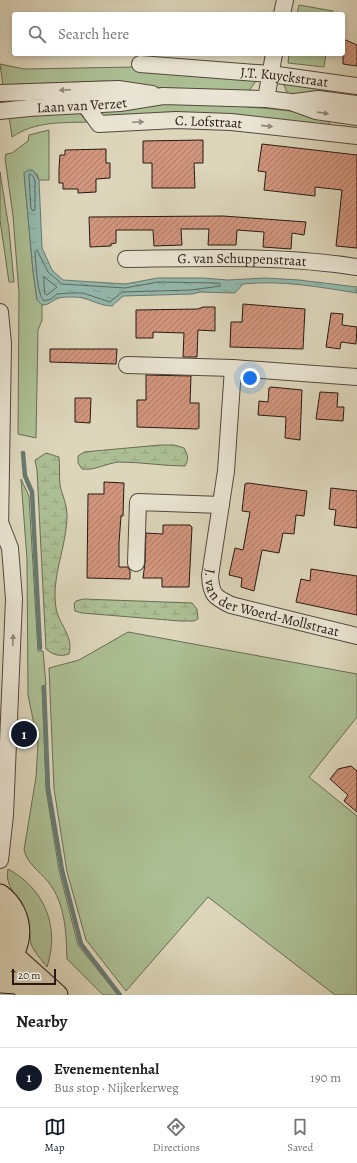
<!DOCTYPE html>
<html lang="en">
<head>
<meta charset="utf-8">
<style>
	:root { --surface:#fff; --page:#f2f2f2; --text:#222; --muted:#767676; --line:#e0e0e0; --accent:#111827 }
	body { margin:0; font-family:Alegreya,serif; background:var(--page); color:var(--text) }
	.scale { position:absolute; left:12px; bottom:10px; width:44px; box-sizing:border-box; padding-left:4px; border:2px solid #271913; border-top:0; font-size:11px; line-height:14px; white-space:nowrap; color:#271913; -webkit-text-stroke:3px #e9e4d3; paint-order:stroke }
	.you { position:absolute; left:250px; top:378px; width:14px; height:14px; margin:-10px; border:3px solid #fff; border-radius:50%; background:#1a73e8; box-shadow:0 0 0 6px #1a73e833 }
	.badge { display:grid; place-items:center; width:26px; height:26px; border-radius:50%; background:var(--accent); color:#fff; font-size:13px; font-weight:700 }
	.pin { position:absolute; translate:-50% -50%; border:2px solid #fff; box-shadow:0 1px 4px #0006 }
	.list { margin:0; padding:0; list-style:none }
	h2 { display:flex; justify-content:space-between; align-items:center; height:52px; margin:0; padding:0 16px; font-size:17px }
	h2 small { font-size:13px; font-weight:400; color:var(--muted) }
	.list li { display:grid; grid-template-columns:26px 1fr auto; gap:12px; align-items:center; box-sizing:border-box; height:60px; padding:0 16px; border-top:1px solid var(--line) }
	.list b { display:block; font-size:15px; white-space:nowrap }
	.list p { margin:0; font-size:13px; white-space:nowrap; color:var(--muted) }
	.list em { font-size:13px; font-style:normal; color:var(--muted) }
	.icon { flex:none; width:22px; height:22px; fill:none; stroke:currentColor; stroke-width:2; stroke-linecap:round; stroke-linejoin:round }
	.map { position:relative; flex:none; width:357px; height:995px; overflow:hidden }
	.search { position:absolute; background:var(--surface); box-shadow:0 2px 6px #0003; left:12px; right:12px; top:12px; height:44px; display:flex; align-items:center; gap:10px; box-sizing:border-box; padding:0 14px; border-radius:4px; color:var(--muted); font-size:15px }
	.sheet { height:112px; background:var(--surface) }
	nav { display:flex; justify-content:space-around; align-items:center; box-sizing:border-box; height:56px; border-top:1px solid var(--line); background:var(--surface); font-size:11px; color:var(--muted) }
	nav a { display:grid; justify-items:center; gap:2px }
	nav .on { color:var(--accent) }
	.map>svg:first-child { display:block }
</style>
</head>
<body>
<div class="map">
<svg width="357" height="995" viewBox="0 0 357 995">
	<defs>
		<pattern id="wetland-marsh" width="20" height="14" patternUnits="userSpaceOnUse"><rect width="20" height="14" fill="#acbf94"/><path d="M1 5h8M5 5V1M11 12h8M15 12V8" fill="none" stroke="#94a47f"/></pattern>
		<pattern id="water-ripples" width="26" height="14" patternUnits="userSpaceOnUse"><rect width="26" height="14" fill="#93b9ae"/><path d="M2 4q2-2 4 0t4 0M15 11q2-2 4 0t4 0" fill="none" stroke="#7f9e95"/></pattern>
		<pattern id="building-hatch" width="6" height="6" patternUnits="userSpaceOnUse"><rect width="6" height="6" fill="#d2957d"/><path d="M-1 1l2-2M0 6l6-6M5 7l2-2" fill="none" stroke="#aa7965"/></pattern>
	</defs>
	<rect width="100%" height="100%" fill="#ddd6bb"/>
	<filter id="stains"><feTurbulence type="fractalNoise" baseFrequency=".005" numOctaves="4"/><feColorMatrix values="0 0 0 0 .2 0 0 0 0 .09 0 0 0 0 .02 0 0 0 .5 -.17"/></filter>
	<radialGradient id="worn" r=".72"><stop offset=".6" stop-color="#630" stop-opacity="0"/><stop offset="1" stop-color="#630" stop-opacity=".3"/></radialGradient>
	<g fill="#acbf94" stroke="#6a6c54">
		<path d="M 299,5 L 333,11 L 332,14 L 297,14 Z"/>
		<path d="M 289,54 L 326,54 L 324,67 L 288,63 Z"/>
		<path d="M 0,64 L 24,69 L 135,67 L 259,77 L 248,92 L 171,89 L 105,81 L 3,85 Z"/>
		<path d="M 282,81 L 333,87 L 332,96 L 288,94 Z"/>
		<path d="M 162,104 C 220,104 273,107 330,117 L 329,127 L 105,119 L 96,109 Z"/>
		<path d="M 78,111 L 87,122 C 60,123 36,121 12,137 L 9,116 Z"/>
		<path d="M 49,130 L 49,180 L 39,180 L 37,174 L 24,173 L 33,271 L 37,300 L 42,305 L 42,320 L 38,330 L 36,438 L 18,434 L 19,293 L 13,216 L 5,158 L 6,154 L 12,153 L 28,141 L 29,135 Z"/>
		<path d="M 0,172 L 9,229 L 14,282 L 9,282 L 0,220 Z"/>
		<path d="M 21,479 L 29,496 L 38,651 L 43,651 L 46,685 L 42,686 L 46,789 L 59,870 L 78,945 L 118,995 L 103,995 L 67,959 C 66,935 66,909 52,887 C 43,873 28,866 24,850 L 36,777 L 38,744 L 28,695 L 27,559 Z"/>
		<path d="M 128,632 L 357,674 L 357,717 L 309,777 L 357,816 L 357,995 L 335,995 L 208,897 L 126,991 L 86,940 L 67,872 L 54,789 L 49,668 L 79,660 Z"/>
		<path d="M 8,869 C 45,889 60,927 47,967 C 42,960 34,952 31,944 C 29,935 31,926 27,916 C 21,900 4,888 8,869 Z"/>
	</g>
	<g fill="url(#wetland-marsh)" stroke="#6a6c54">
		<path d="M 160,445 L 174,445 L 184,448 C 188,455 189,459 185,466 C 163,466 141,462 119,462 C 107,463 94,471 82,469 L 78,463 L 78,456 L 84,452 Z"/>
		<path d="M 46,453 L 59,457 C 60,466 59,476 60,485 C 62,495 67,504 67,515 C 67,546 51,576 56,608 C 59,625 74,636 69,654 C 60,657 53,655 46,649 L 37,470 L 35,460 Z"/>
		<path d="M 83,599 L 192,603 L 197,609 L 198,619 L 194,621 L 180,621 L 82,613 L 75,611 L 74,604 L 76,601 Z"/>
	</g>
	<path fill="url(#water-ripples)" stroke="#687970" d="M 28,170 L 33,170 L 39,180 L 42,248 L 52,270 L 63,280 L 125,284 L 158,278 L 203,278 L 228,280 L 265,278 L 299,280 L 357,287 L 357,293 C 319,287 282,280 243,284 L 235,293 L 200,292 L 192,294 L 123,296 L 112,306 C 98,306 87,296 72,297 C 68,297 62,297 59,298 C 52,300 50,305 42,305 L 37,300 L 33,271 L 24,173 Z"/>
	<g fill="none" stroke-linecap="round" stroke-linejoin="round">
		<g stroke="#5d6960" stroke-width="1">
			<path d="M 30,174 L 33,176 L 35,181 L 35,209 L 34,211 L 31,209 L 29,176 Z"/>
			<path d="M 37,250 L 48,272 L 62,284 L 125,288 L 158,282 L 219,283 L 221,286 L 191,290 L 122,292 L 110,302 L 83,293 L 70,293 L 57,294 L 51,299 L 44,301 C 37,295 36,262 35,252 Z"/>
			<path d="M 44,277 L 57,287 L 47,295 L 45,294 Z"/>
		</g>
		<g stroke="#687970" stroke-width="4.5">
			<path d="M 23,453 L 25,476 L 32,492 L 40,648"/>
			<path d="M 44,687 L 48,788 L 62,870 L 81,944 L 120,995"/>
		</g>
	</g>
	<g fill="url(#building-hatch)" stroke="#271913">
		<path d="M 343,39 L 357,45 L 357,66 L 343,64 Z"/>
		<path d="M 203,140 L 203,163 L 194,163 L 195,188 L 152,188 L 152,163 L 143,163 L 143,141 Z"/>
		<path d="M 262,144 L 357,155 L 357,248 L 336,246 L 342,190 L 315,187 L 315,196 L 264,190 L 266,172 L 258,171 Z"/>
		<path d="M 106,149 L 106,163 L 110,163 L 110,178 L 96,179 L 96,192 L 78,193 L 78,189 L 63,189 L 63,183 L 59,183 L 59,169 L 60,155 L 65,155 L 65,150 Z"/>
		<path d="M 223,216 L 306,222 L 304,235 L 292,233 L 291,249 L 263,247 L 264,232 L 237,230 L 236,245 L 208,245 L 209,229 L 181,229 L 182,245 L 154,246 L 153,230 L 116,230 L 116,243 L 111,244 L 111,246 L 90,247 L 89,217 Z"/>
		<path d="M 243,304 L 305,309 L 303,349 L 230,347 L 231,322 L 242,322 Z"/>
		<path d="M 203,307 L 215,307 L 215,331 L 198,330 L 197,357 L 183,357 L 184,333 L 153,332 L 153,338 L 136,338 L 136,310 L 198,309 Z"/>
		<path d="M 331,313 L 343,314 L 342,325 L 357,327 L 356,344 L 341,342 L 340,349 L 326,347 Z"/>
		<path d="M 50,349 L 117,349 L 116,364 L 50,362 Z"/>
		<path d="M 146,375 L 191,376 L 190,403 L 199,403 L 199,428 L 197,429 L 137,427 L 137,400 L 146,400 Z"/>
		<path d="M 271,387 L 302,390 L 300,440 L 285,438 L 286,417 L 258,415 L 259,401 L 268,402 L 269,388 Z"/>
		<path d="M 320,392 L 338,393 L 337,407 L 344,407 L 343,421 L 316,419 Z"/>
		<path d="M 75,398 L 91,398 L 90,423 L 75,422 Z"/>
		<path d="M 104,482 L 124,483 L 123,516 L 121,516 L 119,543 L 119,567 L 128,567 L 130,571 L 130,579 L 87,578 L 88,494 L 104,494 Z"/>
		<path d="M 248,483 L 307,491 L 304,516 L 296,515 L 294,534 L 283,533 L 279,553 L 262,550 L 254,591 L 241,587 L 242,578 L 229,575 L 235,548 L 243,550 L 250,512 L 242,511 L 245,484 Z"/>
		<path d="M 331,488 L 357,491 L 357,528 L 334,525 L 336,510 L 329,509 Z"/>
		<path d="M 163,525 L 190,525 L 192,527 L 189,587 L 162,587 L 162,578 L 143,578 L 145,563 L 146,533 L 163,534 Z"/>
		<path d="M 311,569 L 357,576 L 357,615 L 296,602 L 301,579 L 310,581 Z"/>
		<path d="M 351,766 L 357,771 L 357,812 L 344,801 L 348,795 L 330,779 L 338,769 Z"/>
	</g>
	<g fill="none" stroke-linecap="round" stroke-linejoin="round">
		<defs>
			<g id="minor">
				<path d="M 282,14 L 285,0"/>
				<path id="s1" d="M 140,64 L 270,74 L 357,86"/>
				<path id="s2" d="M 85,90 L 86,106 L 99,124 L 176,120 L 231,122 L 357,136"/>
				<path d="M 0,93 L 118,89 L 152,94"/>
				<path d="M 266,99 L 274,54"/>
				<path d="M 295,102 L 318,99 L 357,104"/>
				<path id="s3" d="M 0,111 L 29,108 L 120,103 L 163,96 L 266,99 L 291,102 L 316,111 L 357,117"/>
				<path id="s4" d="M 126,259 C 203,258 281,255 357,267"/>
				<path d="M 0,312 L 3,344 L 0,530"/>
				<path d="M 127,365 L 233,368 L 357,377"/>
				<path id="s5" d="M 233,368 L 226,471 L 210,576 C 211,594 214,597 231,605 L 357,636"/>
				<path d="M 136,563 L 138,502 L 221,505"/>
				<path d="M 0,860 L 5,815 L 14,599 L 10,548 L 1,525"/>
			</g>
			<g id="major">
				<path d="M 0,895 C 25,914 25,950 0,967"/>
				<path d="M 0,911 C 11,926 3,934 7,950 L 57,995"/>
				<path d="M 0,982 L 17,983 L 35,995"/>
			</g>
		</defs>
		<use href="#minor" stroke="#54483d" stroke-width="18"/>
		<use href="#major" stroke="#271913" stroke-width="23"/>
		<use href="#minor" stroke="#e9e4d3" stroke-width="16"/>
		<use href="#major" stroke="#ddd6bb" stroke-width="21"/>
	</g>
	<defs><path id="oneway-solid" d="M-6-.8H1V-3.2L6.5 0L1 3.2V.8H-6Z"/></defs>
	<g fill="#92897d">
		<use href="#oneway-solid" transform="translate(65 90) rotate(177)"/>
		<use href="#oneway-solid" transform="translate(323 113) rotate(8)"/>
		<use href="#oneway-solid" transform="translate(138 122) rotate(-3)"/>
		<use href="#oneway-solid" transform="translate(267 126) rotate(6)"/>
		<use href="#oneway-solid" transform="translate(13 640) rotate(-88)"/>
	</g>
	<g text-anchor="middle" stroke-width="3" stroke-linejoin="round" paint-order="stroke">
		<g font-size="14" fill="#271913" stroke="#e9e4d3">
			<text dy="5" stroke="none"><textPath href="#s1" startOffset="145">J.T. Kuyckstraat</textPath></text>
			<text dy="5" stroke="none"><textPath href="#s3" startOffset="82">Laan van Verzet</textPath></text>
			<text dy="5" stroke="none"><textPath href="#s2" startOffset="148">C. Lofstraat</textPath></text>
			<text dy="5" stroke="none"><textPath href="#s4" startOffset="116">G. van Schuppenstraat</textPath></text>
			<text dy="5" stroke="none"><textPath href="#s5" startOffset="281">J. van der Woerd-Mollstraat</textPath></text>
		</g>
	</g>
	<rect width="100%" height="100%" filter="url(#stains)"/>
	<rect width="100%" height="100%" fill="url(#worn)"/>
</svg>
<div class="scale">20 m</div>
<div class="you"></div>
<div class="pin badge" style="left:24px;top:734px">1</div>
<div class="search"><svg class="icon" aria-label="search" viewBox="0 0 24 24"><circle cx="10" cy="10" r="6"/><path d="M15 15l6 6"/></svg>Search here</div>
</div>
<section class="sheet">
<h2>Nearby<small></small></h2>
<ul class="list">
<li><span class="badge">1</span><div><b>Evenementenhal</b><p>Bus stop · Nijkerkerweg</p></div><em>190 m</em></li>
</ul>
</section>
<nav>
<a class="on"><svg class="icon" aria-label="map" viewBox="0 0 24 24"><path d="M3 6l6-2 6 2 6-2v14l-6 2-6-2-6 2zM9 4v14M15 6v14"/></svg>Map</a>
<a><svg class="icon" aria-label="directions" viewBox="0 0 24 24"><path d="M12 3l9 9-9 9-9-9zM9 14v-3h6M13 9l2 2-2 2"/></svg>Directions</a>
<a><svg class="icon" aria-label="saved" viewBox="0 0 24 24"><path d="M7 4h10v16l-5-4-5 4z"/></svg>Saved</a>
</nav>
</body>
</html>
